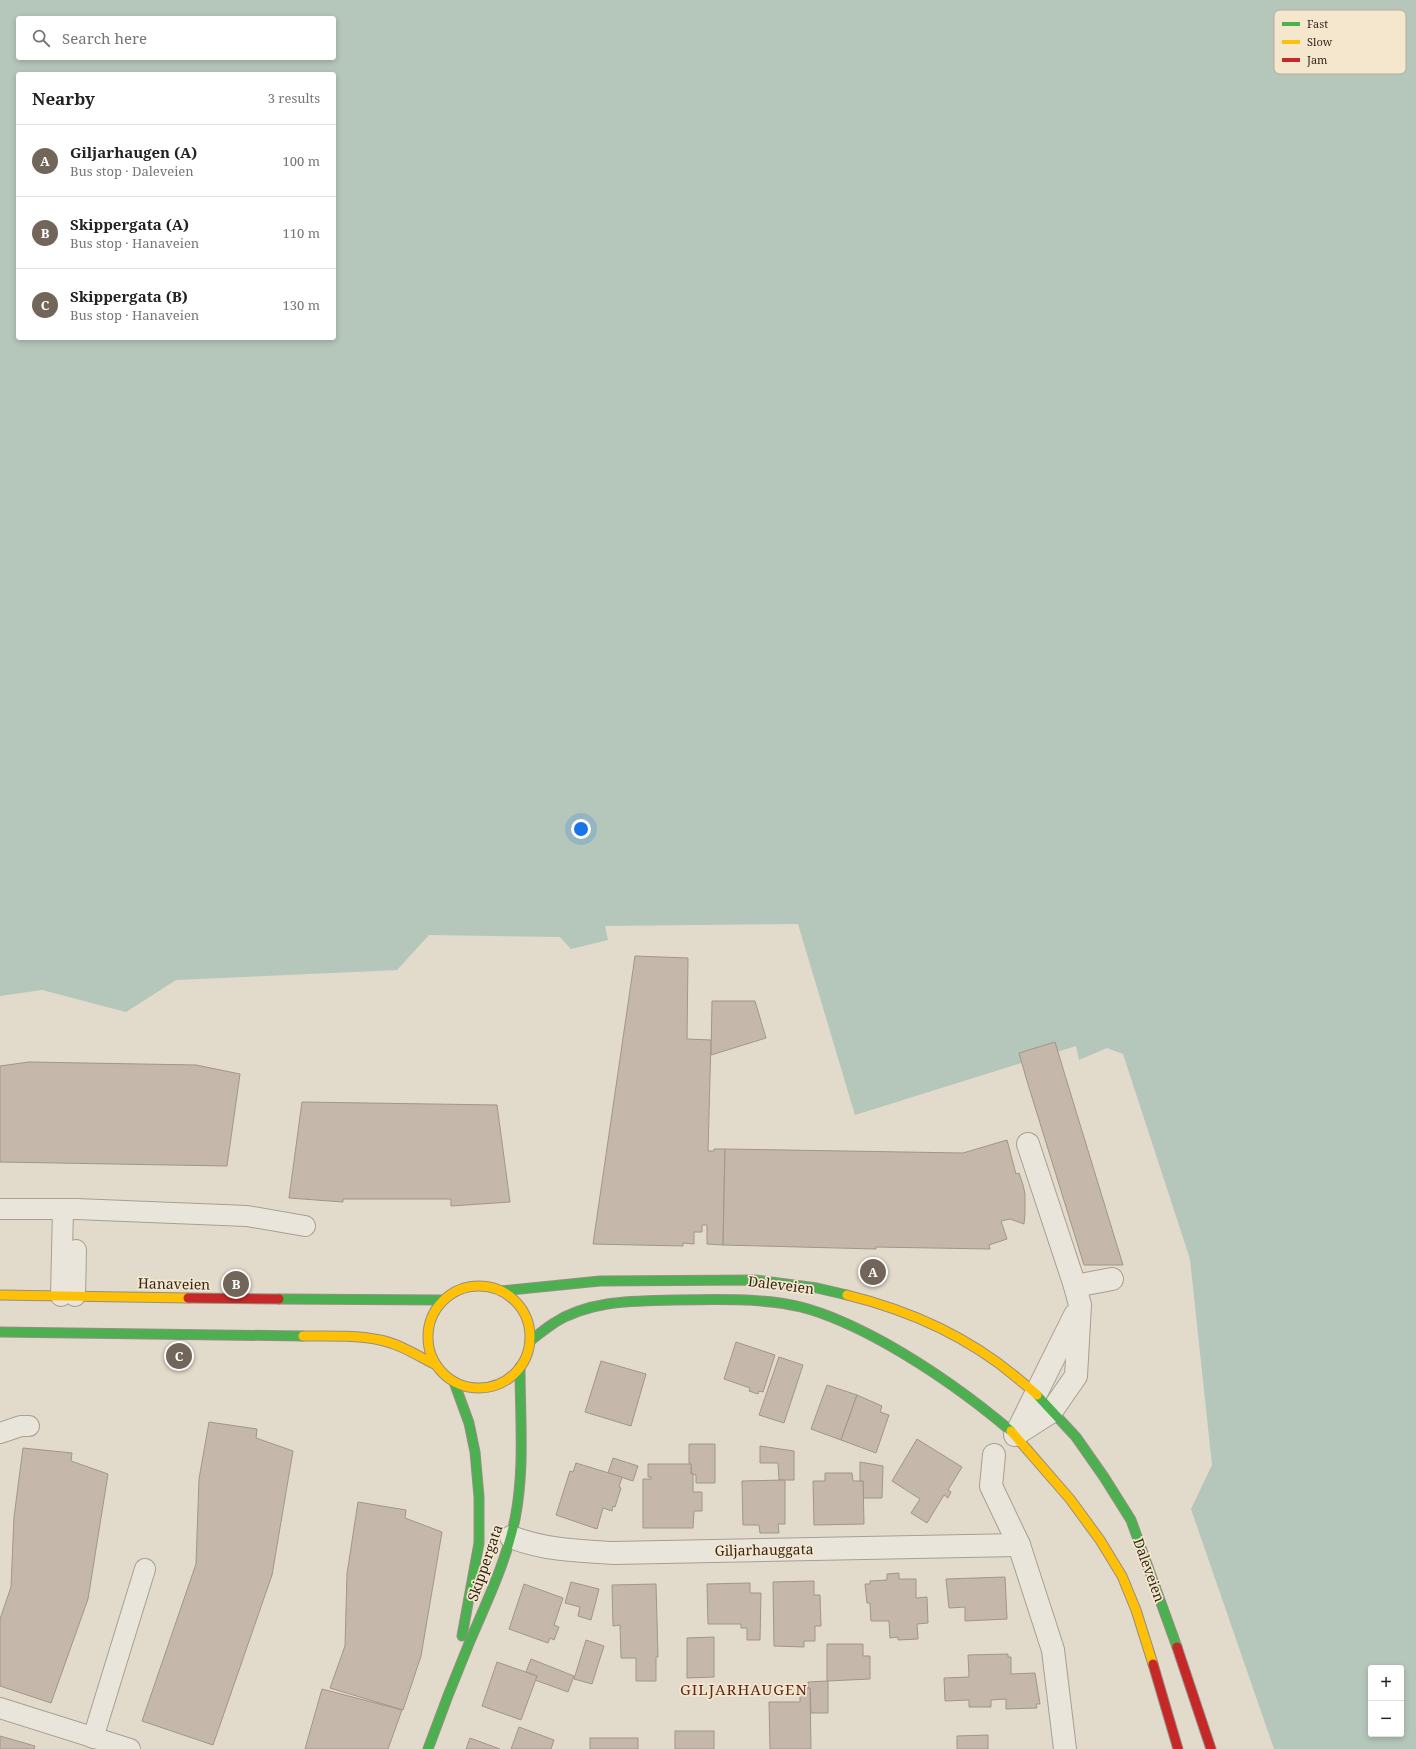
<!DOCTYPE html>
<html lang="en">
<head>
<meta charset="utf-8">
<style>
	:root { --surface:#fff; --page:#f6f6f6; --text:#222; --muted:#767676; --line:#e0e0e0; --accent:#716659 }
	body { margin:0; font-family:"Noto Serif",serif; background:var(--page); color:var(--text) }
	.controls { position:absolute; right:12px; bottom:12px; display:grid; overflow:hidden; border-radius:4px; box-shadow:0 2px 6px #0003 }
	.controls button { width:36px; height:36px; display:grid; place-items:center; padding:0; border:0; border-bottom:1px solid var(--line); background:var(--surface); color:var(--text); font:20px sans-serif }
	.you { position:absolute; left:581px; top:829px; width:14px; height:14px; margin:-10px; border:3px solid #fff; border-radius:50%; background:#1a73e8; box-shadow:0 0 0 6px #1a73e833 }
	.badge { display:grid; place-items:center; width:26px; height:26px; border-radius:50%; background:var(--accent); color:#fff; font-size:13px; font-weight:700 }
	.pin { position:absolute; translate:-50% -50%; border:2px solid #fff; box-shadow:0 1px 4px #0006 }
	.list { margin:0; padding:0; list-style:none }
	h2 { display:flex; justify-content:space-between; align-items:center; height:52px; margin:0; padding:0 16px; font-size:17px }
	h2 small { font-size:13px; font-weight:400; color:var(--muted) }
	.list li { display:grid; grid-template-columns:26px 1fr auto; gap:12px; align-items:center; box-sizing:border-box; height:72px; padding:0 16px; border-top:1px solid var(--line) }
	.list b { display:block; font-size:15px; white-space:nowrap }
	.list p { margin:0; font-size:13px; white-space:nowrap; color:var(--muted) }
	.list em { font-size:13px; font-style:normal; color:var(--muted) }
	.icon { flex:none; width:22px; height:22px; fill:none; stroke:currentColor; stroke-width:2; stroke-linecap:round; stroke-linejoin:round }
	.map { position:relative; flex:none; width:1416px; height:1749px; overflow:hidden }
	.search { position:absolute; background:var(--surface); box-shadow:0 2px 6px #0003; left:16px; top:16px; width:320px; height:44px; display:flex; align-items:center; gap:10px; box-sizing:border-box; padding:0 14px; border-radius:4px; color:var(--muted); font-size:15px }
	.panel { position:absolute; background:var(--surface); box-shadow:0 2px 6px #0003; left:16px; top:72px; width:320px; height:268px; border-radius:4px }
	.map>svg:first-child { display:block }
</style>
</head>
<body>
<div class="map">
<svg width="1416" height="1749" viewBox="0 0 1416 1749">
	<rect width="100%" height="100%" fill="#e2daca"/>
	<path fill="#b5c6bb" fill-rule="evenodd" d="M 0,0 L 1416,0 L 1416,1749 L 1274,1749 L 1191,1509 L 1212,1465 L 1190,1259 L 1123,1054 L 1107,1048 L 1079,1060 L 1076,1046 L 855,1115 L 798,924 L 605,926 L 608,940 L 571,949 L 560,937 L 429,935 L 397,970 L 176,980 L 126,1012 L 42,990 L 0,996 ZM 18,18 L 334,18 L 334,58 L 18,58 ZM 18,74 L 334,74 L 334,338 L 18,338 ZM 1371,1668 L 1401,1668 L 1401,1734 L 1371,1734 Z"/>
	<g fill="#c5b8ab" stroke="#a29589">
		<path d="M 635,956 L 688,958 L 687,1039 L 711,1040 L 708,1151 L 714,1151 L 714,1149 L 725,1149 L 723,1245 L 707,1244 L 707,1225 L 702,1225 L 702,1232 L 694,1232 L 694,1244 L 683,1243 L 683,1246 L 593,1244 Z"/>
		<path d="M 712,1001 L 755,1001 L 766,1038 L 711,1055 Z"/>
		<path d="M 1055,1042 L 1064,1072 L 1123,1265 L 1084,1265 L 1027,1081 L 1019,1053 Z"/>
		<path d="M 29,1062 L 196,1065 L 240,1074 L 227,1166 L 0,1162 L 0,1066 Z"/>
		<path d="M 302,1102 L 497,1105 L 510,1202 L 451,1206 L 451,1199 L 343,1199 L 343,1202 L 289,1198 Z"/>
		<path d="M 1007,1140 L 1016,1174 L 1019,1173 L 1023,1185 L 1025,1194 L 1025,1214 L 1024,1224 L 1010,1219 L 1001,1221 L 1007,1239 L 989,1245 L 990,1249 L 876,1247 L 876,1249 L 723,1245 L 725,1149 L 963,1153 Z"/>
		<path d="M 736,1342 L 775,1355 L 763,1392 L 759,1391 L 758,1394 L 749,1391 L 750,1388 L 724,1379 Z"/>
		<path d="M 779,1357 L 803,1365 L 784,1423 L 759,1415 Z"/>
		<path d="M 601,1361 L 646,1374 L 631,1426 L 585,1412 Z"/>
		<path d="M 827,1385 L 857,1395 L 841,1440 L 811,1429 Z"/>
		<path d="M 857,1395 L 882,1406 L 880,1412 L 889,1415 L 876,1453 L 841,1440 Z"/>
		<path d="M 209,1422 L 257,1429 L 256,1438 L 293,1451 L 272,1575 L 213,1745 L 142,1721 L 196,1564 L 199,1479 Z"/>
		<path d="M 917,1439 L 962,1467 L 948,1490 L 951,1492 L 948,1498 L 944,1495 L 927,1523 L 911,1513 L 920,1499 L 892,1481 Z"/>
		<path d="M 689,1444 L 715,1444 L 715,1483 L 696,1483 L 696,1475 L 691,1474 L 691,1464 L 689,1463 Z"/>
		<path d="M 760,1446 L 794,1451 L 794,1480 L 779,1480 L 778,1463 L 760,1463 Z"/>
		<path d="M 23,1448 L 72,1453 L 71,1461 L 108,1474 L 88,1599 L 51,1703 L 0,1686 L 0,1619 L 11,1587 L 14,1517 Z"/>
		<path d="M 613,1458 L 638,1466 L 633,1481 L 608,1473 Z"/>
		<path d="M 860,1462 L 883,1466 L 882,1498 L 863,1498 L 863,1481 L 860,1481 Z"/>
		<path d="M 576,1463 L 622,1477 L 619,1487 L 621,1488 L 615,1507 L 613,1506 L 612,1511 L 603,1508 L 597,1529 L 556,1515 L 570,1471 L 573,1472 Z"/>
		<path d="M 648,1464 L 691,1464 L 691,1474 L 693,1473 L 693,1492 L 702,1492 L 702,1511 L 694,1511 L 693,1528 L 643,1528 L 643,1479 L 651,1479 L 651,1477 L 648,1477 Z"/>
		<path d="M 825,1473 L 852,1473 L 853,1481 L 863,1481 L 864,1524 L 814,1525 L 813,1481 L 825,1481 Z"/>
		<path d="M 785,1480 L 785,1524 L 778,1524 L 779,1533 L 760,1533 L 759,1525 L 743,1525 L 742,1481 Z"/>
		<path d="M 358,1502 L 406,1510 L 405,1518 L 442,1532 L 421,1656 L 403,1710 L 330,1688 L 345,1646 L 347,1574 Z"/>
		<path d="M 899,1573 L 899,1579 L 916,1579 L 916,1598 L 927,1597 L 928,1623 L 917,1624 L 918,1639 L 898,1640 L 898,1637 L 890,1638 L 889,1621 L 871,1621 L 870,1603 L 867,1603 L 865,1584 L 870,1584 L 870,1581 L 887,1580 L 887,1574 Z"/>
		<path d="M 1005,1577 L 1007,1619 L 965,1621 L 965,1607 L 949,1608 L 946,1579 Z"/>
		<path d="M 814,1581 L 814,1595 L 820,1595 L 821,1626 L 815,1626 L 815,1641 L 804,1641 L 804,1647 L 774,1646 L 773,1582 Z"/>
		<path d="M 571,1582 L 599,1589 L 591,1620 L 578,1616 L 580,1607 L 565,1603 Z"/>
		<path d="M 750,1583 L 750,1593 L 761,1593 L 760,1640 L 747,1640 L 747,1628 L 741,1628 L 741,1624 L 708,1624 L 707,1584 Z"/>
		<path d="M 524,1584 L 563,1598 L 554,1625 L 559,1627 L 554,1640 L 550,1638 L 548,1643 L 509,1629 Z"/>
		<path d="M 656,1584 L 658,1657 L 656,1657 L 656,1681 L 636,1681 L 636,1658 L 621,1658 L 620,1625 L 613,1626 L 612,1585 Z"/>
		<path d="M 714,1637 L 714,1677 L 687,1678 L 687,1638 Z"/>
		<path d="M 586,1640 L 604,1646 L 592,1684 L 574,1679 Z"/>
		<path d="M 827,1644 L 863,1644 L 863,1656 L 870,1656 L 870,1679 L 827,1681 Z"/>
		<path d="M 1008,1654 L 1008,1657 L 1011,1657 L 1011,1674 L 1035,1673 L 1040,1704 L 1036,1704 L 1037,1708 L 1006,1709 L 1006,1699 L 991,1700 L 991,1707 L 969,1707 L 969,1700 L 945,1701 L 944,1678 L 969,1677 L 968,1655 Z"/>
		<path d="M 531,1659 L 574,1676 L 568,1692 L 535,1680 L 537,1676 L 526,1672 Z"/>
		<path d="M 497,1662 L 537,1676 L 521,1720 L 482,1706 Z"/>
		<path d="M 828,1681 L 828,1713 L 811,1713 L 810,1688 L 808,1688 L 808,1682 Z"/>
		<path d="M 800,1688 L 810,1688 L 811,1749 L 770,1749 L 769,1702 L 800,1702 Z"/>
		<path d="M 322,1689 L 402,1710 L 388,1749 L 305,1749 Z"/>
		<path d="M 519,1727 L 554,1740 L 551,1749 L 511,1749 Z"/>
		<rect x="675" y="1731" width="39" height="18"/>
		<path d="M 988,1735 L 988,1749 L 957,1749 L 957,1736 Z"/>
		<path d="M 0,1736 L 35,1746 L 34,1749 L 0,1749 Z"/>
		<path d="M 470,1738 L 500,1749 L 466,1749 Z"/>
		<rect x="590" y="1738" width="48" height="11"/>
	</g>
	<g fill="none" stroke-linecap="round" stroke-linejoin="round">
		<defs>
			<g id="lane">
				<path d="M 0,1209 L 76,1209 L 247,1216 L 305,1226"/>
				<path d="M 61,1296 L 63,1209"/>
				<path d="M 75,1296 L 76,1250"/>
				<path d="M 0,1433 L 21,1426 L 29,1426"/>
				<path d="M 0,1708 L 130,1749"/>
				<path d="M 93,1738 L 145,1569"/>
			</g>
			<g id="street">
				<path d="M 1075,1286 L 1112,1279"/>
				<path d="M 1016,1434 L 1075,1315"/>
				<path d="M 1015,1435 L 1051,1412 L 1076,1376 L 1080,1305 L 1075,1286 L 1028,1144"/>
				<path d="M 994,1455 L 991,1486 L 1019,1545 L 1053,1650 L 1065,1749"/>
				<path d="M 511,1537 C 545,1550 577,1551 613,1553 L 1019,1545"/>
			</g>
			<g id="fast">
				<path d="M 501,1291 L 600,1281 L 755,1280 L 817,1288 L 847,1295"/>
				<path d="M 279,1299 L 443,1300"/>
				<path d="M 0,1332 L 303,1336"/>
				<path d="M 530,1341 C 538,1335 546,1328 554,1323 C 589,1300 634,1301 675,1300 C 713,1299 764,1298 801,1307 C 832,1315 860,1329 887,1344 C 931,1369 972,1398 1011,1431"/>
				<path d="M 454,1382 L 469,1423 L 475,1452 L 479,1497 L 479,1543 L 462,1636"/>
				<path d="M 1037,1395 L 1076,1437 L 1104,1477 L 1131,1520 L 1177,1647"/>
				<path d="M 428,1749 C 441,1713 455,1677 470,1641 C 487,1601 506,1562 515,1519 C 525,1469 520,1417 520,1367"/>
			</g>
			<g id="slow">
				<circle cx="479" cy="1337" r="51"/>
				<path d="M 0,1295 L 188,1298"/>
				<path d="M 847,1295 C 908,1310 967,1336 1016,1377 C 1023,1383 1031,1389 1037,1395"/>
				<path d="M 303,1336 C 328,1336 355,1335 380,1340 C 400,1344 418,1356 436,1365"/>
				<path d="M 1011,1431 L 1070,1499 L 1100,1540 L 1122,1576 L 1136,1610 L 1153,1664"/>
			</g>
			<g id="jam">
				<path d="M 188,1298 L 279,1299"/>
				<path d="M 1177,1647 L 1211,1749"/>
				<path d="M 1153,1664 L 1178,1749"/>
			</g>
		</defs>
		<use href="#lane" stroke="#a79f93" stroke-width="22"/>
		<use href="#street" stroke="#a79f93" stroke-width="24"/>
		<use href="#fast" stroke="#968e83" stroke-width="11"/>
		<use href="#slow" stroke="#968e83" stroke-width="11"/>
		<use href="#jam" stroke="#968e83" stroke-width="11"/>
		<use href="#lane" stroke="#eae5db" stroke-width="20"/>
		<use href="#street" stroke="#eae5db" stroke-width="22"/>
		<use href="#fast" stroke="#4caf50" stroke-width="9"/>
		<use href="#slow" stroke="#ffc107" stroke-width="9"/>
		<use href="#jam" stroke="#c62828" stroke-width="9"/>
	</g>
	<g text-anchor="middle" stroke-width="3.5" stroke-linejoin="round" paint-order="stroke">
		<g font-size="14" fill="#34271c" stroke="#f4e7ce">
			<text transform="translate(174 1284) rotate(1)" y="5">Hanaveien</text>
			<text transform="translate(781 1285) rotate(7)" y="5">Daleveien</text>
			<text transform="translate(764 1550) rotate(-1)" y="5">Giljarhauggata</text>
			<text transform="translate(485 1563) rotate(-71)" y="5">Skippergata</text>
			<text transform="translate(1149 1570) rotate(70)" y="5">Daleveien</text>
		</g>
		<g font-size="15" letter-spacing="1" fill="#60281d" stroke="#f4e7ce">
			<text x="744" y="1695">GILJARHAUGEN</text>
		</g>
	</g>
	<rect x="1274" y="10" width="132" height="64" rx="6" fill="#f4e7ce" stroke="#baad99" stroke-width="1"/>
	<rect x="1282" y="22" width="18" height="4" fill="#4caf50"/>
	<rect x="1282" y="40" width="18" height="4" fill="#ffc107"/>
	<rect x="1282" y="58" width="18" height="4" fill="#c62828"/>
	<g font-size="11" fill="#34271c">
		<text x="1307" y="28">Fast</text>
		<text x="1307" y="46">Slow</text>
		<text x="1307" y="64">Jam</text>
	</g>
</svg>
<div class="controls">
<button>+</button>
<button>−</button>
</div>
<div class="you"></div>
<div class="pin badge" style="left:873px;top:1272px">A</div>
<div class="pin badge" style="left:236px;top:1284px">B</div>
<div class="pin badge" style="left:179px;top:1356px">C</div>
<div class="search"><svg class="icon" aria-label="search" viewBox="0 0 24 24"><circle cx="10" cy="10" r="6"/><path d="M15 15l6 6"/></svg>Search here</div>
<section class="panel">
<h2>Nearby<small>3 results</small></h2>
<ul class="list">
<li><span class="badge">A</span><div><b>Giljarhaugen (A)</b><p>Bus stop · Daleveien</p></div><em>100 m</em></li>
<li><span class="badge">B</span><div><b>Skippergata (A)</b><p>Bus stop · Hanaveien</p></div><em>110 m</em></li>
<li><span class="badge">C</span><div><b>Skippergata (B)</b><p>Bus stop · Hanaveien</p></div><em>130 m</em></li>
</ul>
</section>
</div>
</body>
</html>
